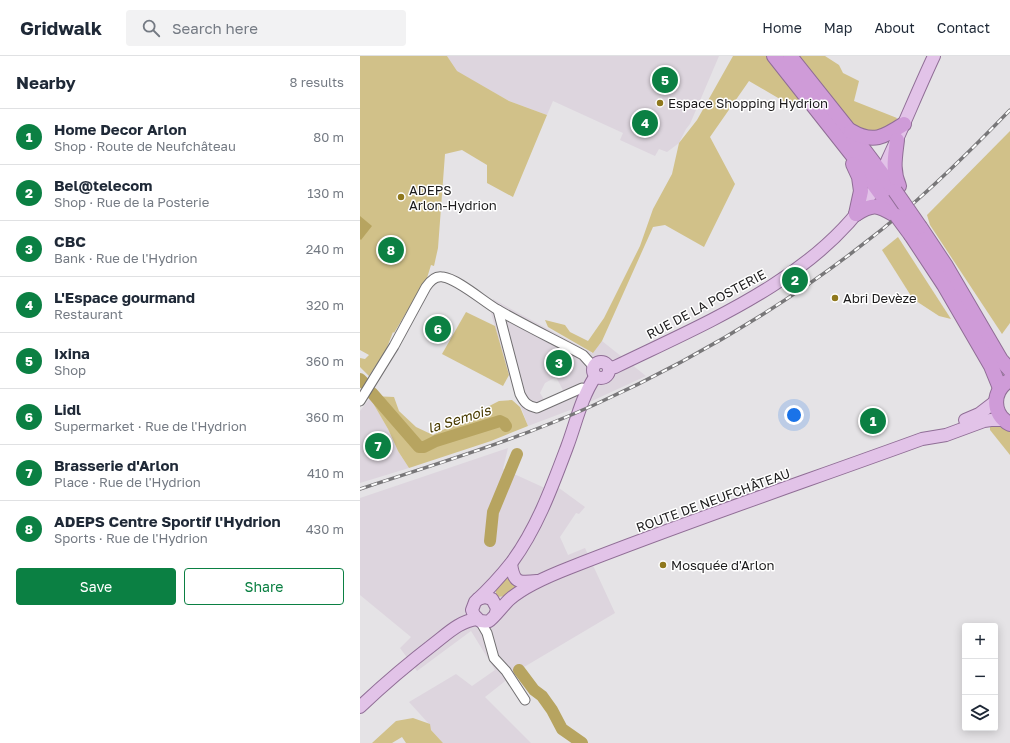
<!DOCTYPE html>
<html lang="en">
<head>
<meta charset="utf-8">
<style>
	:root { --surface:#fff; --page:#f2f2f3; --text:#1f2937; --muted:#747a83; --line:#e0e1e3; --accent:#0b8043 }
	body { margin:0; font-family:"Golos Text",sans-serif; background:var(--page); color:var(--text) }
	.controls { position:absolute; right:12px; bottom:12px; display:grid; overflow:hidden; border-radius:4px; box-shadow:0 2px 10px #0003 }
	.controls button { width:36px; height:36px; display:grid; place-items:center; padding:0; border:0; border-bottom:1px solid var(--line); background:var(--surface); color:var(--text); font:20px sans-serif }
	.you { position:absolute; left:434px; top:359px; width:14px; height:14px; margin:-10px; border:3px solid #fff; border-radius:50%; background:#1a73e8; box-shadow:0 0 0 6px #1a73e833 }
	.badge { display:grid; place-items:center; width:26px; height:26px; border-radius:50%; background:var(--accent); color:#fff; font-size:13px; font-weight:700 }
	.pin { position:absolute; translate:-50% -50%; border:2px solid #fff; box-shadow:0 1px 4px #0006 }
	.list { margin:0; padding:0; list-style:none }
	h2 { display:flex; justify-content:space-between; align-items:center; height:52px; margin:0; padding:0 16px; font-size:17px }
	h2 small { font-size:13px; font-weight:400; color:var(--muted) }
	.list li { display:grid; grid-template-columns:26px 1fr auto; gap:12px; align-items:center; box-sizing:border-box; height:56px; padding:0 16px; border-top:1px solid var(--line) }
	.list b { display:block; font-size:15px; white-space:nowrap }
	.list p { margin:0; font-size:13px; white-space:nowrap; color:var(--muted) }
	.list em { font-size:13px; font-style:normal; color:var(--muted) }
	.actions { display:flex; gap:8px; padding:12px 16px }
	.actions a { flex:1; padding:9px 0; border:1px solid var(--accent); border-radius:4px; text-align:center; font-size:14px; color:var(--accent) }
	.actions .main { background:var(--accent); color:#fff }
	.icon { flex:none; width:22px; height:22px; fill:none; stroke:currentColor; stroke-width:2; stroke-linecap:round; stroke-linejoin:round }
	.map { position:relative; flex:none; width:650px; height:687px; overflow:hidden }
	header { display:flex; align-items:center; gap:24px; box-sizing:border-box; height:56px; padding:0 20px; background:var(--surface); border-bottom:1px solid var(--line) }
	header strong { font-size:19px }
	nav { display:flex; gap:22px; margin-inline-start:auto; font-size:14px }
	.search { width:280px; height:36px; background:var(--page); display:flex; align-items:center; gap:10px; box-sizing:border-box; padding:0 14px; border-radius:4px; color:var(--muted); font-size:15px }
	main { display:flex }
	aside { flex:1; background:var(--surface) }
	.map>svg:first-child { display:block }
</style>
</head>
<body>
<header>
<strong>Gridwalk</strong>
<div class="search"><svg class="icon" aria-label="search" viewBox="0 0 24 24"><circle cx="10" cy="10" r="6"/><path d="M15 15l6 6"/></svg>Search here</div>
<nav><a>Home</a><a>Map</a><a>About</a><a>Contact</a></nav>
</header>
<main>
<aside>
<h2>Nearby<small>8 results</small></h2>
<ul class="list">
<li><span class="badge">1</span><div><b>Home Decor Arlon</b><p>Shop · Route de Neufchâteau</p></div><em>80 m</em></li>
<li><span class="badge">2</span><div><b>Bel@telecom</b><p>Shop · Rue de la Posterie</p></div><em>130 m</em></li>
<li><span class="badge">3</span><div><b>CBC</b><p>Bank · Rue de l'Hydrion</p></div><em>240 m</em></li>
<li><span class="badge">4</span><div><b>L'Espace gourmand</b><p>Restaurant</p></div><em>320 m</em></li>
<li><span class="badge">5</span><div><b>Ixina</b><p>Shop</p></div><em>360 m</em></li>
<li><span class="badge">6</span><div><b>Lidl</b><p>Supermarket · Rue de l'Hydrion</p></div><em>360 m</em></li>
<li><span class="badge">7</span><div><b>Brasserie d'Arlon</b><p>Place · Rue de l'Hydrion</p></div><em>410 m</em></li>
<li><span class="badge">8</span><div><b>ADEPS Centre Sportif l'Hydrion</b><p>Sports · Rue de l'Hydrion</p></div><em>430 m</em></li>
</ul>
<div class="actions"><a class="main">Save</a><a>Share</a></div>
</aside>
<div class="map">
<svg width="650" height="687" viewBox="0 0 650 687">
	<rect width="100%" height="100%" fill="#e5e3e6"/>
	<g fill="#ddd5de" fill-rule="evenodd">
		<path d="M 87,0 L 359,0 L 330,68 L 326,73 L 319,87 L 307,96 L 299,93 L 295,100 L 260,84 L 263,77 L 193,45 L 187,59 L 149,45 L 96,15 Z"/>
		<path d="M 133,243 L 232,297 L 242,285 L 286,320 L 221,350 L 168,370 L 149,319 L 131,257 ZM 196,321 L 204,336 L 185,345 L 180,337 L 185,327 Z"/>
		<path d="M 10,342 L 28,373 L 38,395 L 49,412 L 0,427 L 0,355 Z"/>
		<path d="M 148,392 L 143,413 L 187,433 L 199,432 L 225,451 L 219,458 L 216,457 L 200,481 L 208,499 L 225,492 L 255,557 L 159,614 L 125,641 L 171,687 L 83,687 L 71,674 L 69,668 L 49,646 L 96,618 L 112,630 L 135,614 L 111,575 L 57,615 L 40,592 L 51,581 L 0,539 L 0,442 Z"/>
	</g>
	<g fill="#d1c189">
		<path d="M 0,0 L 87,0 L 97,15 L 149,45 L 187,59 L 153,141 L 127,127 L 127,109 L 102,94 L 85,98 L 78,192 L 74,210 L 71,209 L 67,222 L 34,277 L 33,276 L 26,294 L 9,320 L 0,311 L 0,302 L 5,303 L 9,299 L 0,294 Z"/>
		<path d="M 373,0 L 407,0 L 441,42 L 430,49 L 389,25 L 350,81 L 375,128 L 344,191 L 305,169 L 293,171 L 242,285 L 233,297 L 188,271 L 185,264 L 205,269 L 210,276 L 228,285 L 244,262 L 280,190 L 293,153 L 312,118 L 319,87 L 337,64 Z"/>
		<path d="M 436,0 L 465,0 L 479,9 L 483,17 L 499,25 L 494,45 L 537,62 L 534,68 L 518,77 L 492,71 Z"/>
		<path d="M 650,75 L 650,267 L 642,278 L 570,169 L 567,159 Z"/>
		<path d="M 538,181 L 591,263 L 579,260 L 553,243 L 522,194 Z"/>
		<path d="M 106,256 L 135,270 L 149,319 L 143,330 L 82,298 Z"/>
		<path d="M 12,340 L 34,341 L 39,355 L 56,371 L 73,379 L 139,345 L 152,344 L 160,351 L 168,370 L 131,385 L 49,412 L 38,395 L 28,373 L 10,342 Z"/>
		<path d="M 634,368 L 650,376 L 650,399 L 630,374 L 630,369 Z"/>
		<path d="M 146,519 C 149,526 152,528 159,530 L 146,540 L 136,541 L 136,532 Z"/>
		<path d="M 53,662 L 70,668 L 71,674 L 83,687 L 46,687 L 42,681 L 32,687 L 12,687 L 36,665 Z"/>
	</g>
	<path fill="#b7a460" d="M 0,160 L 12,170 L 1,184 L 0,183 Z"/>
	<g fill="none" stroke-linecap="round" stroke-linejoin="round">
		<g stroke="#b7a460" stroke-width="12">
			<path d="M 0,323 L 5,328"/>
			<path d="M 12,337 L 59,391 L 64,391 L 76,385 L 140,365 L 144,367 L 146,370"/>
			<path d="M 130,485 L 133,456 L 157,398"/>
			<path d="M 159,614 L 174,634 L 182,640 L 192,654 L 202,673 L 222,687"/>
		</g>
		<defs>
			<g id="minor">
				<path d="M 138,254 L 160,338 C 164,346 167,350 177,352 L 222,332 L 228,334"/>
				<path d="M 0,345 L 34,290 L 66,231 C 70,225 75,219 83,221 C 98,223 124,246 138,254 C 166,270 195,284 223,299 L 233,310"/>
				<path d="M 120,565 L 127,577 L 134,602 L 146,615 L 165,644"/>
			</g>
			<g id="major">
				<circle cx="241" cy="314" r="8"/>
				<path d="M 249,312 L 255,311 C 343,268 455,223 511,138 C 518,127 523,115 528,103 C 544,69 558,34 574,0"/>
				<path d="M 235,321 C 221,342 216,367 207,391 C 192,431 177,472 152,506 C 141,520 128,534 115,546 L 112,554 L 114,559 L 120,565 C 123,565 126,566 129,565 C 133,563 145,547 150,543 C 165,530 191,519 209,512 C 325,466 444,426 562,383 L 586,379 L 624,365 L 631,364 L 644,364"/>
				<path d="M 605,364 L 619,358 L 636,345"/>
				<path d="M 151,508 C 154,527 158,527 177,525"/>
				<path d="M 118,543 L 125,541 L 132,543 L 137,552 L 136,557"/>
				<path d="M 0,651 C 24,628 49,607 75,587 C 88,577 100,565 117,563"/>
			</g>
			<g id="highway">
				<path d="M 414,0 L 493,100 L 537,160"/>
				<path d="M 430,0 L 489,74 L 535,135"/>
				<path d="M 491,75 C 513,88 524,81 544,68"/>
				<path d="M 537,84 C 535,101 532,114 539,130"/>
				<path d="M 493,108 L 499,121 L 501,135 L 496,158"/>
				<path d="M 496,158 C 514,147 517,149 535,159"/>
				<path d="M 560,171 L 586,210 L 641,304 L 650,314"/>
				<path d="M 551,179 L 584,229 L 631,310 L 640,332"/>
				<path d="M 650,324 C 632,334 631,358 650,368"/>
			</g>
		</defs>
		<use href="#minor" stroke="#716f71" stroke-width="11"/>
		<use href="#major" stroke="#906e96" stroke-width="14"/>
		<use href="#highway" stroke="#906e96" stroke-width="16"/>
		<use href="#minor" stroke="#fff" stroke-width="9"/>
		<use href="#major" stroke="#e2c3e8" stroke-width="12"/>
		<use href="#highway" stroke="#cf9bd8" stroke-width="14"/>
		<defs>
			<path id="rail" d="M 0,433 C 79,407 159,383 234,349 C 351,296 460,228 556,145 C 589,116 620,85 650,54"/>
		</defs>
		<use href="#rail" stroke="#787779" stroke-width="3.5"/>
		<use href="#rail" stroke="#fff" stroke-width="2" stroke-dasharray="6" stroke-linecap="butt"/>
		<defs>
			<g id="highway-bridge">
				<path d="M 535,135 L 560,171"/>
				<path d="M 537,160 L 551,179"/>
			</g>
		</defs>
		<use href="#highway-bridge" stroke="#906e96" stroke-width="16" stroke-linecap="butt"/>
		<use href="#highway-bridge" stroke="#cf9bd8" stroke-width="14"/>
	</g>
	<g fill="#8f781d" stroke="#fff" stroke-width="1.5">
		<circle cx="300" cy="47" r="4"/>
		<circle cx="41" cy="141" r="4"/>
		<circle cx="475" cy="242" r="4"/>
		<circle cx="303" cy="509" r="4"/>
	</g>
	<g text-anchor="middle" stroke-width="3" stroke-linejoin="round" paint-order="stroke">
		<g font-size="13" fill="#1c1b1c" stroke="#fff" text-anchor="start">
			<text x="308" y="52">Espace Shopping Hydrion</text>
			<text x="49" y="139">ADEPS<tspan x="49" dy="15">Arlon-Hydrion</tspan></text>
			<text x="483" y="247">Abri Devèze</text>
			<text x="311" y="514">Mosquée d'Arlon</text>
		</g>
		<g font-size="13" fill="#1c1b1c" stroke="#fff">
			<text transform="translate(346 248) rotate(-28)" y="5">RUE DE LA POSTERIE</text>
			<text transform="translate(353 444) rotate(-20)" y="5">ROUTE DE NEUFCHÂTEAU</text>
		</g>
		<g font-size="14" font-style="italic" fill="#493b01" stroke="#fff">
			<text transform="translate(99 363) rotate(-17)" y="5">la Semois</text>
		</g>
	</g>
</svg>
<div class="controls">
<button>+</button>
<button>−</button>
<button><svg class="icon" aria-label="layers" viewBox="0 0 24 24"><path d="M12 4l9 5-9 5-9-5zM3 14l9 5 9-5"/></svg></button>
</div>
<div class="you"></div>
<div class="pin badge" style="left:513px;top:365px">1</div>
<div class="pin badge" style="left:435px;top:224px">2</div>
<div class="pin badge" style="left:199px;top:307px">3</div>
<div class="pin badge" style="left:285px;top:67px">4</div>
<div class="pin badge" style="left:305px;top:24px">5</div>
<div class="pin badge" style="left:78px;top:273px">6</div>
<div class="pin badge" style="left:18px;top:390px">7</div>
<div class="pin badge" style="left:31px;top:194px">8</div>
</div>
</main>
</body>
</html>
